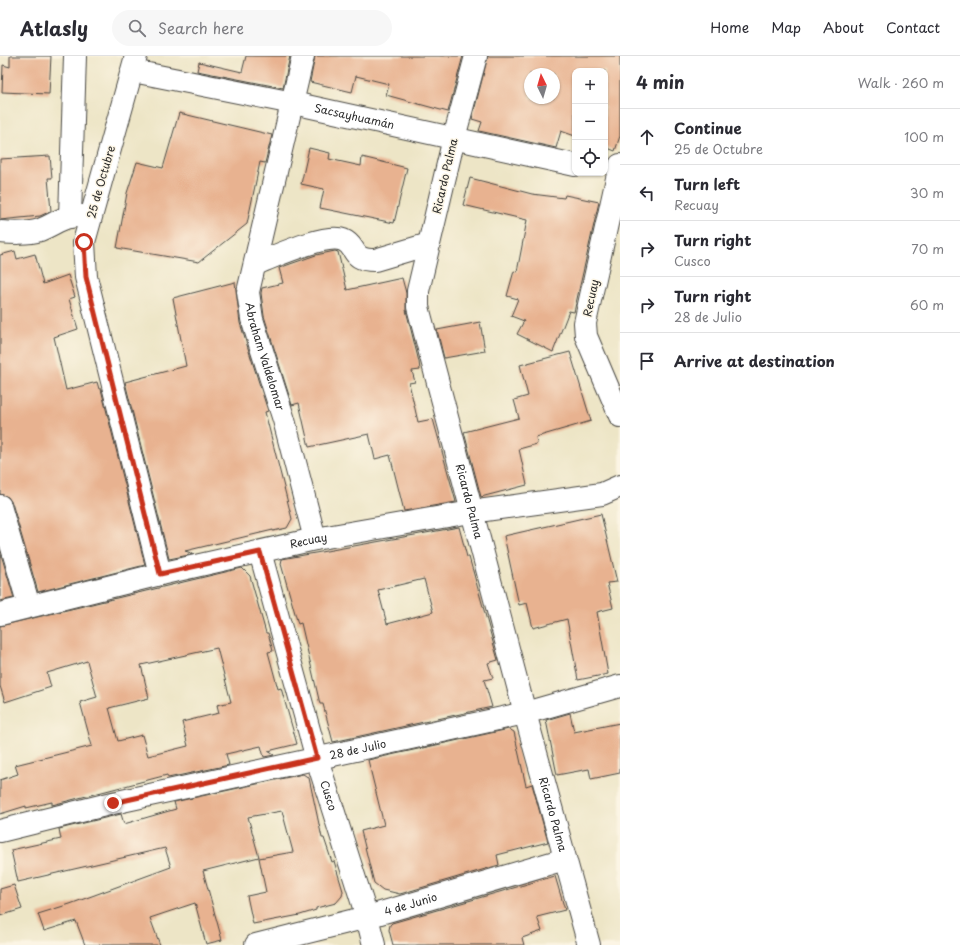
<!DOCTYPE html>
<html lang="en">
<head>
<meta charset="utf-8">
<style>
	:root { --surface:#fff; --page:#f7f7f7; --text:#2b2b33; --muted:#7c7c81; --line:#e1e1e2 }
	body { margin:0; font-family:"Playpen Sans",sans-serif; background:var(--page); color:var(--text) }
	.controls { position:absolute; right:12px; top:12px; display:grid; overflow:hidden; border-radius:8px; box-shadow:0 1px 3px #0004 }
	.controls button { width:36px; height:36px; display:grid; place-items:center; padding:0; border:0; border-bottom:1px solid var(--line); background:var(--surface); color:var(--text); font:20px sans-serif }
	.compass { position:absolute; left:524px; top:12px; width:36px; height:36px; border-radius:50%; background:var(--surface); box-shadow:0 1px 3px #0004; rotate:355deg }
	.stop { position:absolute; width:12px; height:12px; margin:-9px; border:3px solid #c8321e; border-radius:50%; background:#fff }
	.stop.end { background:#c8321e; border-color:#fff; box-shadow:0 1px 4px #0008 }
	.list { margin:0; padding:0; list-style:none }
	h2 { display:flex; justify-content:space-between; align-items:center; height:52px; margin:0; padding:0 16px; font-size:17px }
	h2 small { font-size:13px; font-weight:400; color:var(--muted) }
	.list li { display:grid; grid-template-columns:26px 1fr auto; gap:12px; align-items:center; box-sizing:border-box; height:56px; padding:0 16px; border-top:1px solid var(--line) }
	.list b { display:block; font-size:15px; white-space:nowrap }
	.list p { margin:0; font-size:13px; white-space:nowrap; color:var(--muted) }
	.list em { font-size:13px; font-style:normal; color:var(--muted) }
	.icon { flex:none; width:22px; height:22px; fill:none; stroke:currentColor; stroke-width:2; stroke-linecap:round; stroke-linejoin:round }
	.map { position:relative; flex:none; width:620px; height:889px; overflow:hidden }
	header { display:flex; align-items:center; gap:24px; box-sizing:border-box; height:56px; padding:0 20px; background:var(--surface); border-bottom:1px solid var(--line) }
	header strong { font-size:19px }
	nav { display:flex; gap:22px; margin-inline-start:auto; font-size:14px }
	.search { width:280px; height:36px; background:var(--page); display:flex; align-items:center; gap:10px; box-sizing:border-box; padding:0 14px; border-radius:22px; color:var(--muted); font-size:15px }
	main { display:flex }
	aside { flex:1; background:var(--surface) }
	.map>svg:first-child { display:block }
</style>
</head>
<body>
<header>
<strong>Atlasly</strong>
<div class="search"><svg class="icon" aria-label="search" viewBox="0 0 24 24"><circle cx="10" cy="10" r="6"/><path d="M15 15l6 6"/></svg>Search here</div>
<nav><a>Home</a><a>Map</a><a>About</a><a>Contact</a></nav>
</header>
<main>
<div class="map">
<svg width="620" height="889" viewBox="0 0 620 889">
	<rect width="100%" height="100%" fill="#fcf5e5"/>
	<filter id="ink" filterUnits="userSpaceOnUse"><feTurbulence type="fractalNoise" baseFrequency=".025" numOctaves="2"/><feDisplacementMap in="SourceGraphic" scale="8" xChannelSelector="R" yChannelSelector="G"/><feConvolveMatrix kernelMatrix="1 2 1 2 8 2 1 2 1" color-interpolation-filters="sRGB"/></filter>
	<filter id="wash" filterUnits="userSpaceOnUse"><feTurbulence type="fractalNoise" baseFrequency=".012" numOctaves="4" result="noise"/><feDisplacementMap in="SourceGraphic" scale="16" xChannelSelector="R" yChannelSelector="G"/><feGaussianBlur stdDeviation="0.9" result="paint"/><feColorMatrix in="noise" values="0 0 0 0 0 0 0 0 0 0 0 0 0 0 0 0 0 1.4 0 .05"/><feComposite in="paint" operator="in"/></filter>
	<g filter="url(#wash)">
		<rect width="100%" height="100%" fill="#ede5c6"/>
		<g id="blocks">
			<g fill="#e8b290" fill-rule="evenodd">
				<path d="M 10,0 L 51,0 L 49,38 L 2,36 L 3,9 L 10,11 Z"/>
				<path d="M 246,0 L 290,0 L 283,32 L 197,15 L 199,6 L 242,16 Z"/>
				<path d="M 315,0 L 463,0 L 448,56 L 386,39 L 389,28 L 356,20 L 352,36 L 310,26 Z"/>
				<path d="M 488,0 L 620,0 L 620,80 L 615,95 L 605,91 L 605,15 L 575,15 L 575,80 L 561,75 L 556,92 L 479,75 L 482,66 L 472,63 ZM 530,18 L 554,18 L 554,42 L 530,42 Z"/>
				<path d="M 179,57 L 272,79 L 265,107 L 260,106 L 247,168 L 199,206 L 117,192 L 127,137 L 137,106 L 163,112 Z"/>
				<path d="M 309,92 L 330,97 L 329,103 L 361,110 L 362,101 L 407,112 L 394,167 L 320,152 L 324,133 L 301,128 Z"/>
				<path d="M 50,100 L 52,122 L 48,122 L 51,155 L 40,160 L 0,164 L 0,103 Z"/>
				<path d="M 470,122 L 532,138 L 564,142 L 565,139 L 599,146 L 574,256 L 569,255 L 553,296 L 517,278 L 524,265 L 511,260 L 518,243 L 507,240 L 514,215 L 517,216 L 527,164 L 463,149 Z"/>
				<path d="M 15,195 L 17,203 L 35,198 L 43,228 L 68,219 L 75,241 L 69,243 L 78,273 L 54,281 L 66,334 L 97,326 L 99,333 L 101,333 L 145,509 L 38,536 L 12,447 L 8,441 L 0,438 L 0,199 Z"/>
				<path d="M 335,195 L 338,196 L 347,234 L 402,222 L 406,237 L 406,254 L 419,306 L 420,314 L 412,315 L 415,326 L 409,327 L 418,366 L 433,363 L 456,446 L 404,455 L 390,399 L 375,403 L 369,378 L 309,391 L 299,347 L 292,349 L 264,260 L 261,237 L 262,232 L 283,227 L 279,212 L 316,199 Z"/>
				<path d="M 235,226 L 240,267 L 268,355 L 265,356 L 292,463 L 287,472 L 273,475 L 273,474 L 185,495 L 194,498 L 169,503 L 125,326 L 186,310 L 173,242 Z"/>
				<path d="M 480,266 L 485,295 L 444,302 L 437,274 Z"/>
				<path d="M 570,296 L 591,365 L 536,381 L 537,388 L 519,393 L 527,429 L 481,441 L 464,376 L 519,362 L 514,344 L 528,340 L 520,309 Z"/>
				<path d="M 601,458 L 617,526 L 607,527 L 613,552 L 597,556 L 608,618 L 578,624 L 567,563 L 533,572 L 527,547 L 519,549 L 504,480 Z"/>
				<path d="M 459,471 L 467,501 L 469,501 L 498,604 L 488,607 L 493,622 L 484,624 L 492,651 L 333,686 L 323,648 L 320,648 L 301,567 L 298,568 L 281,508 L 282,503 ZM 424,523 L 433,556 L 387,568 L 378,534 Z"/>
				<path d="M 0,495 L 14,542 L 0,545 Z"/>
				<path d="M 242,512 L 250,520 L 266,577 L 268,577 L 273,595 L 268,596 L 278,633 L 281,632 L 297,688 L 268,695 L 274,699 L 264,701 L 261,690 L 226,698 L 229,709 L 168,722 L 167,719 L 52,749 L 52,746 L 26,752 L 26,750 L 0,758 L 0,724 L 18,718 L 15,709 L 92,690 L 80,646 L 97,641 L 87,605 L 47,617 L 51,631 L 5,646 L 0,630 L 0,570 ZM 217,592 L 231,646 L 217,649 L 219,657 L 182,666 L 188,690 L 148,700 L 142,679 L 118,685 L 109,652 L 149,642 L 141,609 Z"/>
				<path d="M 570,657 L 574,676 L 620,667 L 620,717 L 591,723 L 589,713 L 557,719 L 546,664 Z"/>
				<path d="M 509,673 L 514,676 L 526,730 L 532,728 L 548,786 L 497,799 L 499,809 L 400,838 L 383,834 L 374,827 L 361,775 L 384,769 L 368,704 Z"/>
				<path d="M 303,718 L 309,722 L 322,782 L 324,782 L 332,806 L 334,805 L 343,835 L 342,840 L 336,847 L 316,852 L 316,854 L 300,859 L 253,868 L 247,840 L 266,836 L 259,802 L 293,796 L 282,755 L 248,761 L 259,801 L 203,815 L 222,884 L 206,888 L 195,847 L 150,862 L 160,889 L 85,889 L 76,865 L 44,875 L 38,858 L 70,848 L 171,811 L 165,792 L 18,826 L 11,794 L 61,783 L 59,773 L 121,758 L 124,768 L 176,753 L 174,746 Z"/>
				<path d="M 555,820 L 565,854 L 537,861 L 542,875 L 522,882 L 524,889 L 393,889 L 389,874 L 390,869 L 392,867 Z"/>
				<path d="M 14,829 L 22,853 L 0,860 L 0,833 Z"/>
			</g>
		</g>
	</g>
	<g filter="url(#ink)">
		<use href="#blocks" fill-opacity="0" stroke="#484742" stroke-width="1"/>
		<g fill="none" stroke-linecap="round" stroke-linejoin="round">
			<defs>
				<g id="minor">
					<path d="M 136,0 L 84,186 L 86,221 L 160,518"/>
					<path id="s1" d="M 303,0 L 248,236 L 252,263 L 284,364 L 315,483"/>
					<path id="s2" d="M 476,0 L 454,82 L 418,235 L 418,251 L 525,657 L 589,889"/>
					<path id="s3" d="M 133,15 L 293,47 L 575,109"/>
					<path d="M 620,109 L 585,267 L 586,280 L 620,360"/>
					<path d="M 70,161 L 75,0"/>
					<path d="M 0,176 C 13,177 27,178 40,174 C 58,167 62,159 84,160"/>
					<path d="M 255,208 C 274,201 325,177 343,184 C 358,190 349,204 375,204 L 429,188"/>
					<path d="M 0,450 L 29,550"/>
					<path id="s4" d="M 260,496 L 317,703 L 367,861 L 374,889"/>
					<path id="s5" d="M 0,558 L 160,518 L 315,483 L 471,456 L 602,438 L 620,430"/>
					<path id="s6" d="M 0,775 L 113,747 L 525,657 L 620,630"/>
					<path id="s7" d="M 256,889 L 367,861 L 565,803"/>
				</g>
			</defs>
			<use href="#minor" stroke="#484742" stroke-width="24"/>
			<use href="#minor" stroke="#fff" stroke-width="22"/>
		</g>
	</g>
	<g fill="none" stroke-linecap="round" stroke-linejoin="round" filter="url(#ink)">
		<path stroke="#c8321e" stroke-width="5" d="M 84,186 L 86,221 L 160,518 L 260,496 L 317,702 L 113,747"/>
	</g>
	<g text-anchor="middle" stroke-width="3" stroke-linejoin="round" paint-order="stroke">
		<g font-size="11" fill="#2b2b2b" stroke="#fcf5e5">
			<text dy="4" stroke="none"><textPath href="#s3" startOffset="226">Sacsayhuamán</textPath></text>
			<text transform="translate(445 120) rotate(-77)" y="4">Ricardo Palma</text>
			<text transform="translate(101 126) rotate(-74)" y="4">25 de Octubre</text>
			<text transform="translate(591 242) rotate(-78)" y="4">Recuay</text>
			<text dy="4" stroke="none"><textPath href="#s1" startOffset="309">Abraham Valdelomar</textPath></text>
			<text dy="4" stroke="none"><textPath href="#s2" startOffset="459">Ricardo Palma</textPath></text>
			<text dy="4" stroke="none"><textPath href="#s5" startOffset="317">Recuay</textPath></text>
			<text dy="4" stroke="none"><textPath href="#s6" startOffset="367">28 de Julio</textPath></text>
			<text dy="4" stroke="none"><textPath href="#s4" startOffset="253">Cusco</textPath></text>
			<text dy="4" stroke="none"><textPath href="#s2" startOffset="783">Ricardo Palma</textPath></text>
			<text dy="4" stroke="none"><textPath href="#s7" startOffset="160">4 de Junio</textPath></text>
		</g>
	</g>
</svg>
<div class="controls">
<button>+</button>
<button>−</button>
<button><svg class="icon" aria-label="locate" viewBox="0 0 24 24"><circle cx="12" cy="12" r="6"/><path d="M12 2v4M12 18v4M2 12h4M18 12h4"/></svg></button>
</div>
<svg class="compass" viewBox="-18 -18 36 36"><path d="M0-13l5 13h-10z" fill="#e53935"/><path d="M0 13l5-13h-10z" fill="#7c7c81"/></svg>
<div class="stop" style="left:84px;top:186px"></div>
<div class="stop end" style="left:113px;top:747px"></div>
</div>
<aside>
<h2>4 min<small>Walk · 260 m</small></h2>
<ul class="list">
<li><svg class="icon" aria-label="ahead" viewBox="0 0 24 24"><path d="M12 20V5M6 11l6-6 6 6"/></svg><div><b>Continue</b><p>25 de Octubre</p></div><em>100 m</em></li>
<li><svg class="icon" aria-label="left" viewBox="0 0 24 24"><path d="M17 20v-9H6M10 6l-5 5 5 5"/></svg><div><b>Turn left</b><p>Recuay</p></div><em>30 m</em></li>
<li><svg class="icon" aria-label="right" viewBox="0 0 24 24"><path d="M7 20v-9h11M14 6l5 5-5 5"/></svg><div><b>Turn right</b><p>Cusco</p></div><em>70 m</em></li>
<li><svg class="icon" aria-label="right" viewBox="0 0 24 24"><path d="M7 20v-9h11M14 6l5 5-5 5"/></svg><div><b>Turn right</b><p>28 de Julio</p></div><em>60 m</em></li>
<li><svg class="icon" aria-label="arrive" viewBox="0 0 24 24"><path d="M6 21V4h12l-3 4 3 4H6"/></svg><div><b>Arrive at destination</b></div></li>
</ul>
</aside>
</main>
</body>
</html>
